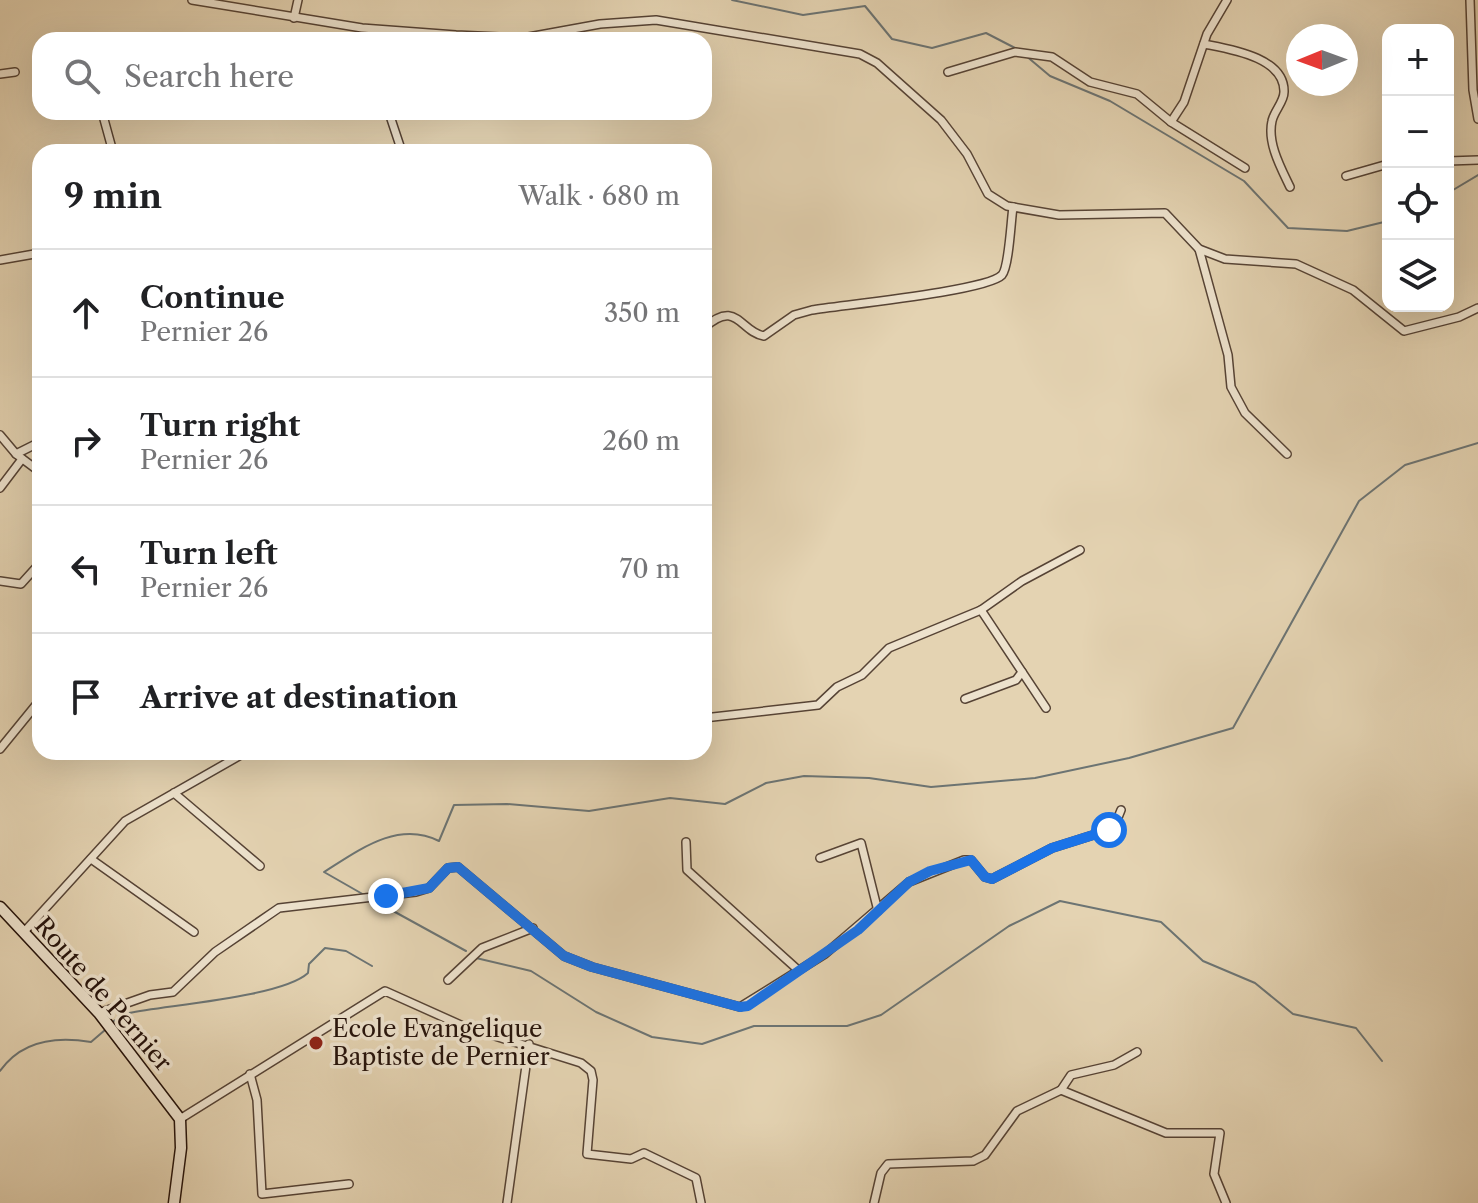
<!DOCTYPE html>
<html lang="en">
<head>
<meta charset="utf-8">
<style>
	:root { --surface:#fff; --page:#f6f6f6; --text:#202124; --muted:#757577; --line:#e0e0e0 }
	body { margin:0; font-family:"Libre Caslon Text",serif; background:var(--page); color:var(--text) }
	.controls { position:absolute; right:24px; top:24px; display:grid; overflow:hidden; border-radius:16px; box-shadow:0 8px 32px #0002 }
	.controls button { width:72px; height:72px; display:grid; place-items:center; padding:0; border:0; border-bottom:2px solid var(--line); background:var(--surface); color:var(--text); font:40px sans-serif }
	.compass { position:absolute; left:1286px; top:24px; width:72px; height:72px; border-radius:50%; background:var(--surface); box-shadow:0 8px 32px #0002; rotate:269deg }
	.stop { position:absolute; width:24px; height:24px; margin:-18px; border:6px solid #1a73e8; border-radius:50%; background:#fff }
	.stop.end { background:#1a73e8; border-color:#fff; box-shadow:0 2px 8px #0008 }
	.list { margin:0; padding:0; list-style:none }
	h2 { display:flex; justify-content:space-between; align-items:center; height:104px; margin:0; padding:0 32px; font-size:34px }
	h2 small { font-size:26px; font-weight:400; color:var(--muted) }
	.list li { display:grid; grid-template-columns:52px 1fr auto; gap:24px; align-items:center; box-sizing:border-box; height:128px; padding:0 32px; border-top:2px solid var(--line) }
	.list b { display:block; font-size:30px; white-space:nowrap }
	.list p { margin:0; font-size:26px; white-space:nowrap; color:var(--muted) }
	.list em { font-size:26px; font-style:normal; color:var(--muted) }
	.icon { flex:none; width:44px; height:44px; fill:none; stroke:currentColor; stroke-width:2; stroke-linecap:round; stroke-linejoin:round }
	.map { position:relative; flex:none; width:1478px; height:1203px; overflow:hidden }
	.search { position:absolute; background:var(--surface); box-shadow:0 8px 32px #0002; left:32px; top:32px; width:680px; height:88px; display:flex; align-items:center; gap:20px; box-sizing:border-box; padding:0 28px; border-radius:24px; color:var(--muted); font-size:30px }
	.panel { position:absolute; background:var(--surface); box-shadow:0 8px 32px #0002; left:32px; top:144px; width:680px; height:616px; border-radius:24px }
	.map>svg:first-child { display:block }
</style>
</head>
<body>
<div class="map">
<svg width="1478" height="1203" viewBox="0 0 1478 1203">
	<rect width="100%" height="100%" fill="#e4d3b2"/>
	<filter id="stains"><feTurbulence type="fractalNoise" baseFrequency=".0025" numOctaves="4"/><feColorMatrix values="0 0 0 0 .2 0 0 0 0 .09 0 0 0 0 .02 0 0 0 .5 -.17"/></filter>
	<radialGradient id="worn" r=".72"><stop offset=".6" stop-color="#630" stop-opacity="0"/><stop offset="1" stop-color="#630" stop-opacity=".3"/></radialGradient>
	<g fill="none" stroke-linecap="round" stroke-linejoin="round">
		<g stroke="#6c7473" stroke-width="2">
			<path d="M 732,0 L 803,15 L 865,6 L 892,39 L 932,48 L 986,33 L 1017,49"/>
			<path d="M 1025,55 L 1050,76 L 1110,101 L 1244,181 L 1288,228 L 1347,231 L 1388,221"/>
			<path d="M 1448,193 L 1478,175"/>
			<path d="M 366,896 L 324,872 C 359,850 398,820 439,841 L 454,805 L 507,804 L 589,811 L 670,798 L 725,804 L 766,783 L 804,776 L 869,778 L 931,787 L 1035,778 L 1129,758 L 1233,728 L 1359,501 L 1405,465 L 1478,443"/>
			<path d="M 375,901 L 466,951"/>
			<path d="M 476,958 L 531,971 L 596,1012 L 652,1037 L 702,1044 L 754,1026 L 847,1026 L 881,1015 L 1009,926 L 1060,901 L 1161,922 L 1203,961 L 1255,983 L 1293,1014 L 1356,1028 L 1382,1061"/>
			<path d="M 114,1021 L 129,1013 C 168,1005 282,997 308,973 L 309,964 L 325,948 L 346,951 L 372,966"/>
			<path d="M 0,1071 C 21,1041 56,1036 91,1042 L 105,1030"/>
		</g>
		<defs>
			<g id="street">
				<path d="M 192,0 L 362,28 L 456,35 L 523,38 L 600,24 L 656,20 L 860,54 L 877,63 L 941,120 L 967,154 L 988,194 L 1007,206 L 1059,215 L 1165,213 L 1199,249 L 1225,259 L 1296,264 L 1353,290 L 1404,331 L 1459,317 L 1478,308"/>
				<path d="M 1470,0 L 1473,90 L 1478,119"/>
				<path d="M 294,18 L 298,0"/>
				<path d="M 1204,44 C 1229,49 1285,57 1284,92 C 1284,102 1274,111 1272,121 C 1267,143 1281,168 1290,187"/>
				<path d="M 948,72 L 1015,52 L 1052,57 L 1090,82 L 1137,94 L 1171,122 L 1184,102 L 1207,34 L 1227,0"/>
				<path d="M 0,74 L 15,72"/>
				<path d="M 102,112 L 113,152"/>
				<path d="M 390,116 L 402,152"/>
				<path d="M 1171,122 L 1245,168"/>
				<path d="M 1448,161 L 1478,160"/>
				<path d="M 1346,176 L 1388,164"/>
				<path d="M 1199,249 L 1228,355 L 1231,387 L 1245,413 L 1287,454"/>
				<path d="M 0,260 L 40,253"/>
				<path d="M 704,328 C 737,298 740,332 764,336 L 794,315 L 812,310 C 842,305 987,291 1002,275 C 1009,267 1011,220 1013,207"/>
				<path d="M 704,384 L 704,394"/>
				<path d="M 0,435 L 16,454 L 40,472"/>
				<path d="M 16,454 L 40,442"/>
				<path d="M 0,488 L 22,459"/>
				<path d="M 0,581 L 21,584 L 40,563"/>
				<path d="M 981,610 L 1046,708"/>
				<path d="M 965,699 L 1016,680 L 1022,672"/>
				<path d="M 704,718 L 818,705 L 837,687 L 862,675 L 889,648 L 981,610 L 1022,581 L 1080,550"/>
				<path d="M 0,749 L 40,700"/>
				<path d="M 174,793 L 260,866"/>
				<path d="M 686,842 L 687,870 L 797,969"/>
				<path d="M 820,858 L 861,843 L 878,911"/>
				<path d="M 91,859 L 194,932"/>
				<path d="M 23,933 L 125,821 L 246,752"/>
				<path d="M 448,980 L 482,948 L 533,928"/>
				<path d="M 99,1013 L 150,995 L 173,992 L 215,952 L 279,908 L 416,892 L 429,888 L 448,868 L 458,867 L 564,956 L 592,967 L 740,1007 L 825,954 L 909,882 L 964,860 L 971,860 L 985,877 L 992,879 L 1052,848 L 1109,830 L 1115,825 L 1121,810"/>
				<path d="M 250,1074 L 257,1100 L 262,1194 L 349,1184"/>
				<path d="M 1061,1090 L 1071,1075 L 1114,1065 L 1137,1052"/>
				<path d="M 180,1119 L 385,991 L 463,1026 L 581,1063 L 591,1071 L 593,1080 L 587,1154 L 631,1159 L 644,1153 L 696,1178 L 701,1203"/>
				<path d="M 507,1203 L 529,1044"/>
				<path d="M 874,1203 L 881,1173 L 888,1164 L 973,1161 L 985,1155 L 1017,1111 L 1061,1090 L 1166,1133 L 1220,1133 L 1214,1174 L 1226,1203"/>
			</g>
			<path id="secondary" d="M 0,907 L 99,1013 L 180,1119 L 181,1148 L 174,1203"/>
		</defs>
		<use href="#street" stroke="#564335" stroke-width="10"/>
		<use href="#secondary" stroke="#26130b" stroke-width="13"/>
		<use href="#street" stroke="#ede2cd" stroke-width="7"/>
		<use href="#secondary" stroke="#ede2cd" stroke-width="10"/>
	</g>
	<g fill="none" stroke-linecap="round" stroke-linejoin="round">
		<path stroke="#1a73e8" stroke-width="10" d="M 386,896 L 429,888 L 448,868 L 458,867 L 564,956 L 592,967 L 740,1007 L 748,1006 L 858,930 L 909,882 L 930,871 L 971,860 L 985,877 L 992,879 L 1052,848 L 1109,830"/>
	</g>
	<circle fill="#8f2418" stroke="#ede2cd" stroke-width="3" cx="316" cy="1043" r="8"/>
	<g text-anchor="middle" stroke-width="7" stroke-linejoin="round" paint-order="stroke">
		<g font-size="24" fill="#26130b" stroke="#ede2cd">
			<text transform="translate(103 994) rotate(49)" y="8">Route de Pernier</text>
		</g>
		<g font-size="24" fill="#26130b" stroke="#ede2cd" text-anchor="start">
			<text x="332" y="1037">Ecole Evangelique<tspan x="332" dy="28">Baptiste de Pernier</tspan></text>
		</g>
	</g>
	<rect width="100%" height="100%" filter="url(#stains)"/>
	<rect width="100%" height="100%" fill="url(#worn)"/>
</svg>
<div class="controls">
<button>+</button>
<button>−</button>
<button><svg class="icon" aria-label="locate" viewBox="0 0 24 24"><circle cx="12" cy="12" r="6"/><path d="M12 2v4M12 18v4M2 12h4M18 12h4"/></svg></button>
<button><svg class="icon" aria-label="layers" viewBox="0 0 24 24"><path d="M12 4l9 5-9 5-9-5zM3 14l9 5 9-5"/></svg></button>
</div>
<svg class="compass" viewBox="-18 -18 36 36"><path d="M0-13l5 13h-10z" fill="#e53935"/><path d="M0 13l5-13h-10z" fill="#757577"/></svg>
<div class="stop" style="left:1109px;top:830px"></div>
<div class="stop end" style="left:386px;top:896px"></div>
<div class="search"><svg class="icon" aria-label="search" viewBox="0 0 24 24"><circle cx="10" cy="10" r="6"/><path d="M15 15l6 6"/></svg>Search here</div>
<section class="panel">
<h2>9 min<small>Walk · 680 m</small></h2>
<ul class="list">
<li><svg class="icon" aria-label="ahead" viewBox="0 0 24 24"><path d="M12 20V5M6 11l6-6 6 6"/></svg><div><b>Continue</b><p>Pernier 26</p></div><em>350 m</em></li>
<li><svg class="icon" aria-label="right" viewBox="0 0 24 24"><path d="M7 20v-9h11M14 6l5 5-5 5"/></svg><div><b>Turn right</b><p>Pernier 26</p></div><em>260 m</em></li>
<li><svg class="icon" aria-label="left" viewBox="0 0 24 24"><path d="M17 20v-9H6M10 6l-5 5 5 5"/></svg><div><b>Turn left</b><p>Pernier 26</p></div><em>70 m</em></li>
<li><svg class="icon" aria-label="arrive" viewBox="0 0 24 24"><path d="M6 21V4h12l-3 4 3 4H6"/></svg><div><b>Arrive at destination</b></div></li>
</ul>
</section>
</div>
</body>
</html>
